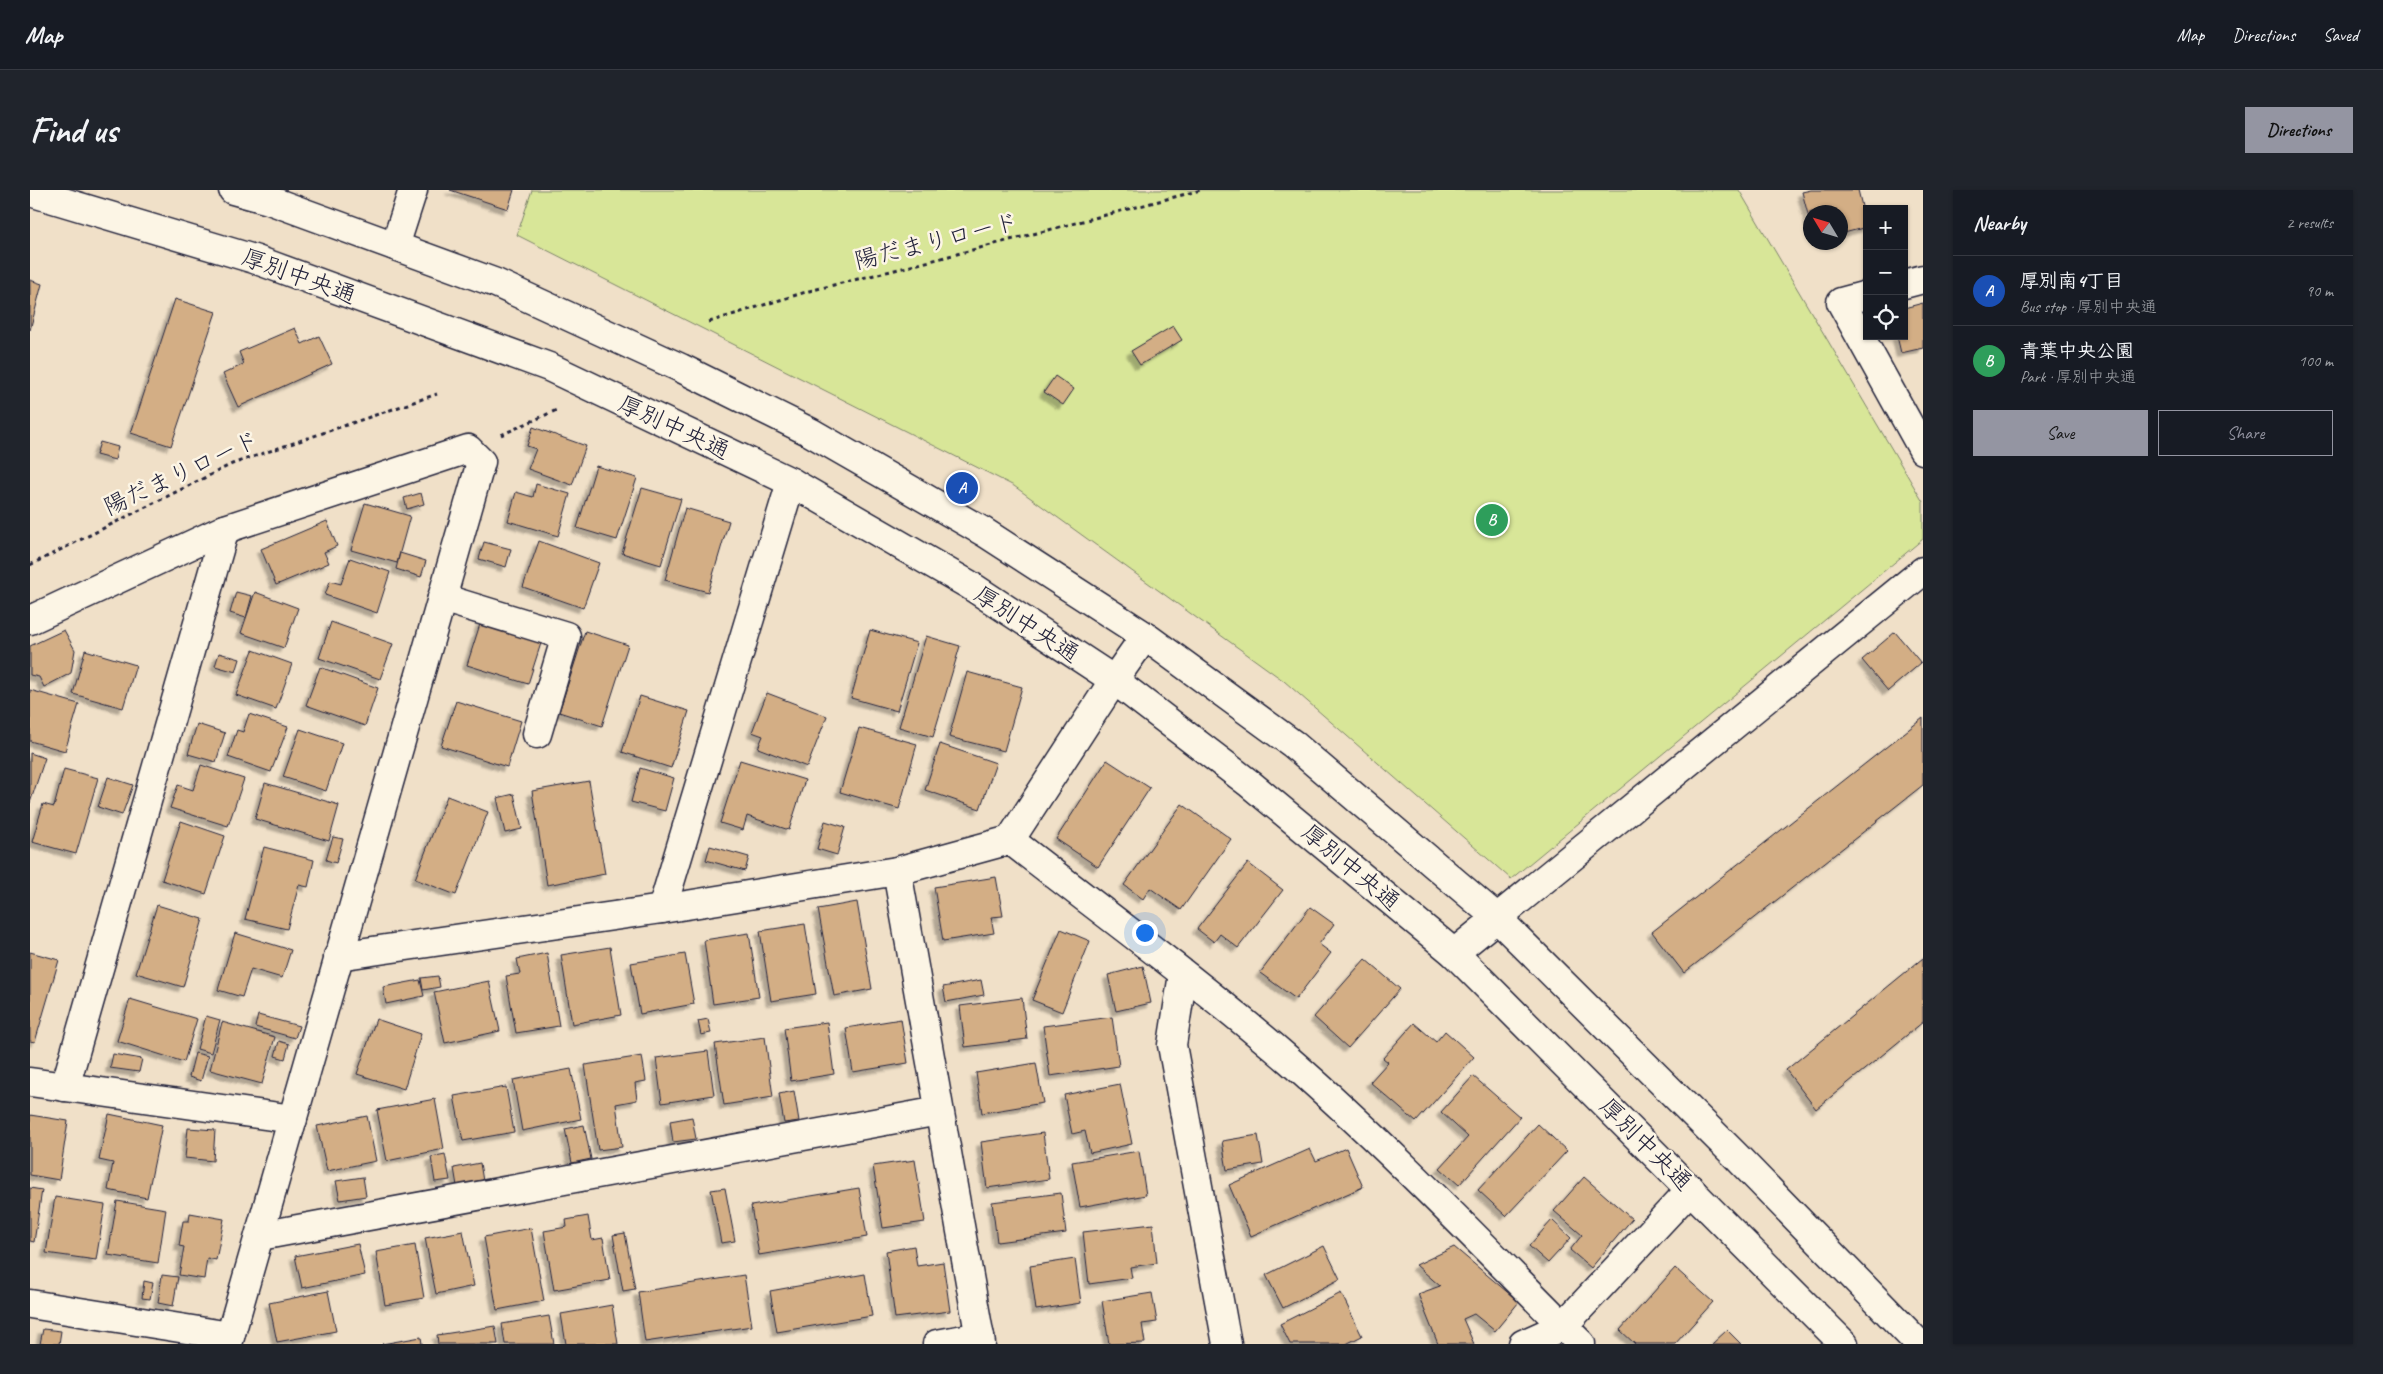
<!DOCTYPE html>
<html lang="en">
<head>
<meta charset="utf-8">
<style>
	:root { --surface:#171b24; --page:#20242c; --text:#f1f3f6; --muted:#9ea1a6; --line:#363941; --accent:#9495a2 }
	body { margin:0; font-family:Caveat,"Klee One",sans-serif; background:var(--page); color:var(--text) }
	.controls { position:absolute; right:15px; top:15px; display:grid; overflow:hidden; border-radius:0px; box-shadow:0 1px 4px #0004 }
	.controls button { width:45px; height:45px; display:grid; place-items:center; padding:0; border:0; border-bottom:1px solid var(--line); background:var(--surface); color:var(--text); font:25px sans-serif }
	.compass { position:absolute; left:1773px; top:15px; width:45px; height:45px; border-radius:50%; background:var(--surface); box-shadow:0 1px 4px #0004; rotate:308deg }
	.you { position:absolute; left:1114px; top:742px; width:18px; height:18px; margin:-12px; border:4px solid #fff; border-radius:50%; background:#1a73e8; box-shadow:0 0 0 8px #1a73e833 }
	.badge { display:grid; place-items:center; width:32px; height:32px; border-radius:50%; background:var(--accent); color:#fff; font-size:16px; font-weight:700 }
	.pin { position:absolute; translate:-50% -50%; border:2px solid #fff; box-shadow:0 1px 5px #0006 }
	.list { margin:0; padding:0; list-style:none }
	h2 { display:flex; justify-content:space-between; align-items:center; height:65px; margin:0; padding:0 20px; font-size:21px }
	h2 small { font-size:16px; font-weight:400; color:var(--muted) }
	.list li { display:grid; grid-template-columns:32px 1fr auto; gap:15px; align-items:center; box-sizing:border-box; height:70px; padding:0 20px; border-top:1px solid var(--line) }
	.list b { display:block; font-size:19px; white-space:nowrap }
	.list p { margin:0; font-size:16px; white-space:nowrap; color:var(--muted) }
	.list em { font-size:16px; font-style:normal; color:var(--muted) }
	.actions { display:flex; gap:10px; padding:15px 20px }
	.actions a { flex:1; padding:11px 0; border:1px solid var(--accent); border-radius:0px; text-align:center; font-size:18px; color:var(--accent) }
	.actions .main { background:var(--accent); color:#111 }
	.icon { flex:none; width:28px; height:28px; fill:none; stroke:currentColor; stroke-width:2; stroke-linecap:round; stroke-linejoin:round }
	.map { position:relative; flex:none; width:1893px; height:1154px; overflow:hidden; border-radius:0px }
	header { display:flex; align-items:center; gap:30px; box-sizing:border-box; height:70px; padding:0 25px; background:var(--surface); border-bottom:1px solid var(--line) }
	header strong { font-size:24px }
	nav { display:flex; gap:28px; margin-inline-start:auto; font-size:18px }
	.intro { display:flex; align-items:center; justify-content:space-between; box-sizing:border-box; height:120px; padding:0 30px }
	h1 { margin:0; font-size:35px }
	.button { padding:12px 22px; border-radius:0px; background:var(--accent); color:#111; font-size:18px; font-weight:700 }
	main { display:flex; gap:30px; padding:0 30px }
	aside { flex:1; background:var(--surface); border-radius:0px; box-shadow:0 1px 4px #0004 }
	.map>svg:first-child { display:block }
</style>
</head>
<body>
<header>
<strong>Map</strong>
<nav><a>Map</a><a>Directions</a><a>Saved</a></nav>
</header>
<div class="intro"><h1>Find us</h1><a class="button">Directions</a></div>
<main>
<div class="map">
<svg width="1893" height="1154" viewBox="0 0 1893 1154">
	<defs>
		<filter id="shadow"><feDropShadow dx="-4.5" dy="4.5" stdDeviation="1" flood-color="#0004"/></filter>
	</defs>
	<rect width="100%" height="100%" fill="#f0e0c8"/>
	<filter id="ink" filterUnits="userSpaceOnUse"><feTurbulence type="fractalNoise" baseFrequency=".02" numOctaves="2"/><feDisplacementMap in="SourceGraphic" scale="10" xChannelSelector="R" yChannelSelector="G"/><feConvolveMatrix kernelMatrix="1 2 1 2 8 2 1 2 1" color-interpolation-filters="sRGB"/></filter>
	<g filter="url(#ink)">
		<path fill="#d8e698" stroke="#7d846a" d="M 502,0 L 1709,0 L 1893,312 L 1893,349 L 1481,689 L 1254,491 L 984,296 L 487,45 Z"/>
		<g fill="#d3ae85" stroke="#22223b" filter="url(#shadow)">
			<path d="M 420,0 L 484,0 L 478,19 Z"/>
			<path d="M 1781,0 L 1828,0 L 1837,37 L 1810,44 L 1810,22 L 1780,22 L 1780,32 L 1772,2 Z"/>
			<path d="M 0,90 L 12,94 L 0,140 Z"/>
			<path d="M 145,109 L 186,122 L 141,256 L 101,243 Z"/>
			<path d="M 1893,113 L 1893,158 L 1871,163 L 1867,146 L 1874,146 L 1874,118 Z"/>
			<path d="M 1143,136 L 1152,150 L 1110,175 L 1101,161 Z"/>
			<path d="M 265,138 L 272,154 L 289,146 L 302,174 L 208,217 L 193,184 L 214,174 L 209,162 Z"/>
			<path d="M 1025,186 L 1044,199 L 1033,215 L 1014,202 Z"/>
			<path d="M 503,237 L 556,256 L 542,295 L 498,279 L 506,259 L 497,256 Z"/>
			<path d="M 70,252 L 88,257 L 85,270 L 66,265 Z"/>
			<path d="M 566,276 L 607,288 L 587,350 L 547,338 Z"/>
			<path d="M 506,294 L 540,304 L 528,346 L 478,331 L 486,302 L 503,307 Z"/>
			<path d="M 612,298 L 651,309 L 631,375 L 592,363 Z"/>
			<path d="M 391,303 L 394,314 L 377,319 L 374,308 Z"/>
			<path d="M 335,313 L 380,326 L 367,373 L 321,360 Z"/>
			<path d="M 655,318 L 699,331 L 678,402 L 635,390 Z"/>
			<path d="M 297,331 L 307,356 L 294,362 L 299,373 L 246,395 L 231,359 Z"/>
			<path d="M 509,351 L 569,373 L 553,418 L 493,397 Z"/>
			<path d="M 454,352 L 481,359 L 476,377 L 449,369 Z"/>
			<path d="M 370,363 L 396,371 L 391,387 L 366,379 Z"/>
			<path d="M 320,368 L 360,382 L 347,423 L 295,405 L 300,391 L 311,394 Z"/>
			<path d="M 206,402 L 222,406 L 216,428 L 200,423 Z"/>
			<path d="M 225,402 L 268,418 L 254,458 L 211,443 Z"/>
			<path d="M 451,431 L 512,450 L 498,494 L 437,475 Z"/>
			<path d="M 301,432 L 363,454 L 350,489 L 289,468 Z"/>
			<path d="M 34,440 L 45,460 L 41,483 L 14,497 L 9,487 L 0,485 L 0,456 Z"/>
			<path d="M 840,440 L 887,453 L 867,521 L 821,508 Z"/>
			<path d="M 555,441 L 598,455 L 572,536 L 529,522 Z"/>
			<path d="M 1865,442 L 1891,473 L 1858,501 L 1832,470 Z"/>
			<path d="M 896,446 L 930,456 L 903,547 L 869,537 Z"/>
			<path d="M 55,460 L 106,475 L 93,518 L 43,504 Z"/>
			<path d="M 223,460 L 262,474 L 246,519 L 206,505 Z"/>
			<path d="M 189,463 L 210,469 L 206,482 L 185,476 Z"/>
			<path d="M 290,477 L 348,498 L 335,536 L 276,515 Z"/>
			<path d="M 937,482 L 992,497 L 974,561 L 919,547 Z"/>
			<path d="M 0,500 L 49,514 L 35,561 L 0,551 Z"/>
			<path d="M 737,503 L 797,526 L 777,577 L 728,558 L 733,546 L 722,542 Z"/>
			<path d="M 610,506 L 659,521 L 641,578 L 592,562 Z"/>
			<path d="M 426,511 L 491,531 L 477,577 L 411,556 Z"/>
			<path d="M 219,524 L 258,537 L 241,582 L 198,567 L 207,540 L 213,542 Z"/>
			<path d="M 1893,528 L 1893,595 L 1654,783 L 1622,742 Z"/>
			<path d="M 167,534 L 195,543 L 186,572 L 158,564 Z"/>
			<path d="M 829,538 L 887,554 L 869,619 L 810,602 Z"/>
			<path d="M 270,539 L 312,553 L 296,601 L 253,587 Z"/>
			<path d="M 910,554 L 966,573 L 950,619 L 895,600 Z"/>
			<path d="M 0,563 L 15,568 L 0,613 Z"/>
			<path d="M 710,570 L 775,590 L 759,640 L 717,626 L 713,640 L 690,633 Z"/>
			<path d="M 1077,570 L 1120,598 L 1068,677 L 1026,649 Z"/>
			<path d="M 171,575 L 214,589 L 198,636 L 140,618 L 148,595 L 163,600 Z"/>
			<path d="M 610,578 L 644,588 L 635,621 L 601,612 Z"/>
			<path d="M 34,579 L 68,588 L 46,664 L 2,652 L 13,614 L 24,617 Z"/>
			<path d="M 78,587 L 103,595 L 92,625 L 68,617 Z"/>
			<path d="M 559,591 L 575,684 L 517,695 L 502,601 Z"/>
			<path d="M 235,593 L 309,615 L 299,651 L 225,629 Z"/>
			<path d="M 484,604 L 492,639 L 475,643 L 467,608 Z"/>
			<path d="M 417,606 L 458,622 L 426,705 L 385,689 Z"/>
			<path d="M 1152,614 L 1201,649 L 1151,720 L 1120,698 L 1113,709 L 1094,695 Z"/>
			<path d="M 151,631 L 195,646 L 176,704 L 132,690 Z"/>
			<path d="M 795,631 L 815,637 L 807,665 L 787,659 Z"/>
			<path d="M 303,647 L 313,649 L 306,673 L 296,670 Z"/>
			<path d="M 680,656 L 719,667 L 715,681 L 676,670 Z"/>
			<path d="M 234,657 L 284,670 L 278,697 L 269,695 L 257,739 L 215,729 Z"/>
			<path d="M 1218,673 L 1253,700 L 1208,758 L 1190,744 L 1184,752 L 1167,739 Z"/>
			<path d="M 966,687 L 973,726 L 961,727 L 964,743 L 913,751 L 904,697 Z"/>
			<path d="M 827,712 L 842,799 L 804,806 L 788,719 Z"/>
			<path d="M 127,715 L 173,729 L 153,797 L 106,783 Z"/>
			<path d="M 1280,717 L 1304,734 L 1289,754 L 1301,763 L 1266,809 L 1230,783 Z"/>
			<path d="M 775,734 L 786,804 L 741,811 L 730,741 Z"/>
			<path d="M 1031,739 L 1060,751 L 1032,822 L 1002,810 Z"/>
			<path d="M 205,743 L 261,760 L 252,788 L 221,779 L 212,807 L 188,800 Z"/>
			<path d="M 719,743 L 729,807 L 683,814 L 674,750 Z"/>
			<path d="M 580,757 L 591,825 L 542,834 L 531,765 Z"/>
			<path d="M 0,762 L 29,770 L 5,852 L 0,851 Z"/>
			<path d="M 517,763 L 529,836 L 486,843 L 476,786 L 490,784 L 487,769 Z"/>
			<path d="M 655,764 L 664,814 L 610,824 L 601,773 Z"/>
			<path d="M 1893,768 L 1893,832 L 1786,919 L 1756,880 Z"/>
			<path d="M 1335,769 L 1370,799 L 1318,858 L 1284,827 Z"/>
			<path d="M 1113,776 L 1121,813 L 1086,821 L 1078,785 Z"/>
			<path d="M 408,786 L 410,797 L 393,800 L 391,788 Z"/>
			<path d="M 390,790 L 394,806 L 356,814 L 353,797 Z"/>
			<path d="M 951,790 L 954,805 L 916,812 L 913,797 Z"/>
			<path d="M 459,791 L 470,841 L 415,853 L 404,802 Z"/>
			<path d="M 992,808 L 997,849 L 935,857 L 930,816 Z"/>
			<path d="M 100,809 L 167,829 L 154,872 L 87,851 Z"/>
			<path d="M 228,825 L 269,836 L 265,848 L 225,837 Z"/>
			<path d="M 176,826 L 190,830 L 181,863 L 167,859 Z"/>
			<path d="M 1082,827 L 1089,876 L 1020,886 L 1013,836 Z"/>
			<path d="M 346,829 L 391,844 L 374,899 L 327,884 Z"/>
			<path d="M 678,829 L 681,843 L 671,845 L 668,831 Z"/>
			<path d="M 871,829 L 878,873 L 823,882 L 816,838 Z"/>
			<path d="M 192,832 L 245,847 L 232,894 L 180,880 Z"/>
			<path d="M 797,832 L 804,884 L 761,891 L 754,838 Z"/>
			<path d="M 1384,833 L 1406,852 L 1415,841 L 1444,867 L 1386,932 L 1340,892 L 1358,872 L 1353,868 Z"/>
			<path d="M 735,847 L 743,907 L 694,915 L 685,854 Z"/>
			<path d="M 249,851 L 259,854 L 255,869 L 245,866 Z"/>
			<path d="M 678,861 L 684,905 L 632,913 L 626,868 Z"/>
			<path d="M 165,863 L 178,866 L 171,891 L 159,887 Z"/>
			<path d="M 83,864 L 112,869 L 109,882 L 80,878 Z"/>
			<path d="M 612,866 L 616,891 L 605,893 L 607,910 L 586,914 L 592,957 L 568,960 L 555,875 Z"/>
			<path d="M 1006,873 L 1013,913 L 952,923 L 946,883 Z"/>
			<path d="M 541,879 L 551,929 L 492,941 L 483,890 Z"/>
			<path d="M 1443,886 L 1490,927 L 1429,995 L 1410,978 L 1438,947 L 1411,922 Z"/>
			<path d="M 1090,894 L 1102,954 L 1060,963 L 1055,941 L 1042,944 L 1034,905 Z"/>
			<path d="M 476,897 L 484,942 L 433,951 L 424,906 Z"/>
			<path d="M 764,901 L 769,931 L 754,933 L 749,904 Z"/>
			<path d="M 405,909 L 414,959 L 357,971 L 347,920 Z"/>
			<path d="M 79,924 L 132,935 L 117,1008 L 78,1000 L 83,973 L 69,970 Z"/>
			<path d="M 0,925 L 38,931 L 29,990 L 0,985 Z"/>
			<path d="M 337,926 L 346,971 L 297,981 L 287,936 Z"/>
			<path d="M 662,927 L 666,949 L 643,952 L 640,931 Z"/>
			<path d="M 1508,934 L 1537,961 L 1476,1026 L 1448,1000 Z"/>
			<path d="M 554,935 L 561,969 L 542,973 L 535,939 Z"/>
			<path d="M 158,938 L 185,940 L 183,971 L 155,968 Z"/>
			<path d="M 1013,943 L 1019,989 L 957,998 L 951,952 Z"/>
			<path d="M 1228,945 L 1233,974 L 1197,980 L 1192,951 Z"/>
			<path d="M 1316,958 L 1333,997 L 1221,1046 L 1199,995 L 1280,959 L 1286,971 Z"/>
			<path d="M 1109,961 L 1116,1005 L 1050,1017 L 1042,972 Z"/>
			<path d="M 415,964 L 420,990 L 405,992 L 401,967 Z"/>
			<path d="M 885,970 L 895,1032 L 853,1038 L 843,976 Z"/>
			<path d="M 450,973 L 453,991 L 427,996 L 424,978 Z"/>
			<path d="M 333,987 L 336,1006 L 310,1010 L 306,991 Z"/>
			<path d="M 1554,987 L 1602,1029 L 1561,1078 L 1540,1060 L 1552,1045 L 1524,1021 Z"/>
			<path d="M 0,998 L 12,1000 L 4,1052 L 0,1051 Z"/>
			<path d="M 695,998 L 705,1051 L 691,1053 L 681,1000 Z"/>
			<path d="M 829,998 L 837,1047 L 729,1065 L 721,1016 Z"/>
			<path d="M 1031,1003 L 1036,1043 L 967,1052 L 962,1012 Z"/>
			<path d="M 25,1007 L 75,1015 L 66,1070 L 16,1063 Z"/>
			<path d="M 87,1011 L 136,1019 L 128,1073 L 78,1065 Z"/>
			<path d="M 160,1023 L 194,1029 L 186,1070 L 177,1068 L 174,1089 L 149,1085 L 154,1057 L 149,1056 L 153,1031 L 159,1031 Z"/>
			<path d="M 558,1026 L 562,1050 L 573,1048 L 580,1090 L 524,1100 L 514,1041 L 537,1037 L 536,1030 Z"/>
			<path d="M 1522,1030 L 1541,1048 L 1518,1073 L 1499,1056 Z"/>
			<path d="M 1123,1034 L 1127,1073 L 1100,1077 L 1102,1088 L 1059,1094 L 1053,1042 Z"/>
			<path d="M 501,1038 L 514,1111 L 467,1120 L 454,1047 Z"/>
			<path d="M 433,1041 L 444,1096 L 406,1104 L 395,1048 Z"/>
			<path d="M 595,1043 L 605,1099 L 593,1101 L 583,1045 Z"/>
			<path d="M 328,1054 L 335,1085 L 272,1098 L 265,1066 Z"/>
			<path d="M 385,1055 L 394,1108 L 355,1115 L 346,1062 Z"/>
			<path d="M 884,1056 L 887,1076 L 913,1072 L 920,1121 L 865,1128 L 856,1061 Z"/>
			<path d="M 1294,1056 L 1310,1089 L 1253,1118 L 1236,1085 Z"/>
			<path d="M 1424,1057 L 1489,1112 L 1465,1141 L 1444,1124 L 1433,1129 L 1444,1154 L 1408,1154 L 1388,1104 L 1410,1096 L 1386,1075 Z"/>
			<path d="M 1045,1069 L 1051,1113 L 1006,1120 L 1000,1076 Z"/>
			<path d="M 1645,1078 L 1683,1112 L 1645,1154 L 1605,1154 L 1590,1140 Z"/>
			<path d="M 835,1084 L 842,1126 L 747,1142 L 740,1101 Z"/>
			<path d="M 132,1085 L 148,1087 L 143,1116 L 128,1113 Z"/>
			<path d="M 714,1085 L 722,1136 L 615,1152 L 608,1102 Z"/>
			<path d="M 114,1091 L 123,1093 L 120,1109 L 112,1108 Z"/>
			<path d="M 298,1101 L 306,1141 L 247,1152 L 239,1113 Z"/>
			<path d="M 1122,1103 L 1127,1132 L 1112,1134 L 1115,1153 L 1079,1154 L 1072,1111 Z"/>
			<path d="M 1311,1103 L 1332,1146 L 1316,1154 L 1260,1154 L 1250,1134 Z"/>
			<path d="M 582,1115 L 588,1154 L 536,1154 L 531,1124 Z"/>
			<path d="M 519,1126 L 524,1154 L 475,1154 L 472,1134 Z"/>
			<path d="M 465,1136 L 468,1154 L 408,1154 L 407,1145 Z"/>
			<path d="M 13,1139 L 31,1141 L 29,1154 L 10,1154 Z"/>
			<path d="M 1697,1140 L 1711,1154 L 1682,1154 Z"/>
			<path d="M 391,1147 L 392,1154 L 352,1154 Z"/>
		</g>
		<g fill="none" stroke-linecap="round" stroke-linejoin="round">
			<defs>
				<g id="minor">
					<path d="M 365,56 L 383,0"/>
					<path d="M 1874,94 L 1893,89"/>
					<path d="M 1837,105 L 1811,112 L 1893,260"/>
					<path d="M 412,408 L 536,446 L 507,544"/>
					<path d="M 0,430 L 195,339 L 438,259 L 451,272 L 198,1154"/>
					<path d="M 980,650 C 1074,723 1170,793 1260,871 C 1362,960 1456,1059 1551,1154"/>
					<path d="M 867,681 L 951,1154"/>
					<path d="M 632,719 L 761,292"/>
					<path d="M 1424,763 L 1893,381"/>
					<path d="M 308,766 L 632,719 L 867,681 L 980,650 L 1084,490 L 1115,446"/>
					<path d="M 1153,784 L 1142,855 L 1197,1154"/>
					<path d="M 0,892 L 263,929"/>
					<path d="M 35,897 L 195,339"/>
					<path d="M 230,1046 L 909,921"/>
					<path d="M 0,1114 L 200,1146"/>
					<path d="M 907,1154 L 950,1146"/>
					<path d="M 1493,1154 L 1533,1136 L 1661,999"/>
				</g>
				<g id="major">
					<path d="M 203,0 L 239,10 L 466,93 L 651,178 L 780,242 L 954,342 L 1115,446 L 1263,554 L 1467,728 L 1706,966 L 1889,1154"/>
					<path d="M 0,2 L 224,69 L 519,177 L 761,292 L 938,394 L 1084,490 L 1220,594 L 1424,763 L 1814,1154"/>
				</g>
			</defs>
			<use href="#minor" stroke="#22223b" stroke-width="31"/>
			<use href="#major" stroke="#22223b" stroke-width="31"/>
			<g stroke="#22223b" stroke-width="3" stroke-dasharray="4 4" stroke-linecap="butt">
				<path d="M 679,132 L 779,101 L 881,76 L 1171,0"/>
				<path d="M 471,245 L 529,219"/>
				<path d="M 0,375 L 202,274 L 407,204"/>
			</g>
			<use href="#minor" stroke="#fcf5e5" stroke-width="28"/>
			<use href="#major" stroke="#fcf5e5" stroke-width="28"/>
		</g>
	</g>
	<g text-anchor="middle" stroke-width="5" stroke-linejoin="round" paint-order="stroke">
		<g font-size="24" fill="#22223b" stroke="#fcf5e5">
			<text transform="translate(906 51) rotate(-14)" y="8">陽だまりロード</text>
			<text transform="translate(269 86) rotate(20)" y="8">厚別中央通</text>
			<text transform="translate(644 237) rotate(25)" y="8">厚別中央通</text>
			<text transform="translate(151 283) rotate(-25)" y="8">陽だまりロード</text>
			<text transform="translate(997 434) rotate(33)" y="8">厚別中央通</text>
			<text transform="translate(1321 677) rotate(40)" y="8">厚別中央通</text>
			<text transform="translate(1616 954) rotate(45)" y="8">厚別中央通</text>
		</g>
	</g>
</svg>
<div class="controls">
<button>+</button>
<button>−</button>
<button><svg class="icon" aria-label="locate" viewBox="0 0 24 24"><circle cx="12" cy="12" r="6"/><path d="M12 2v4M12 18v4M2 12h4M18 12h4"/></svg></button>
</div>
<svg class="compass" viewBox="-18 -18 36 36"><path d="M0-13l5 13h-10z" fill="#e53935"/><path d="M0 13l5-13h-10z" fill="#9ea1a6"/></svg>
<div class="you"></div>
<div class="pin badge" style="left:932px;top:298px;background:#1a4fb4">A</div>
<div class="pin badge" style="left:1462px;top:330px;background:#2e9e5b">B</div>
</div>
<aside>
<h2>Nearby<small>2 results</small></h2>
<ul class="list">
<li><span class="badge" style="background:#1a4fb4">A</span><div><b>厚別南4丁目</b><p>Bus stop · 厚別中央通</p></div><em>90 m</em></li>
<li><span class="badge" style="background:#2e9e5b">B</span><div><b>青葉中央公園</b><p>Park · 厚別中央通</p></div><em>100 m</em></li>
</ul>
<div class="actions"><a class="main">Save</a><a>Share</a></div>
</aside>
</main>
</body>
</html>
